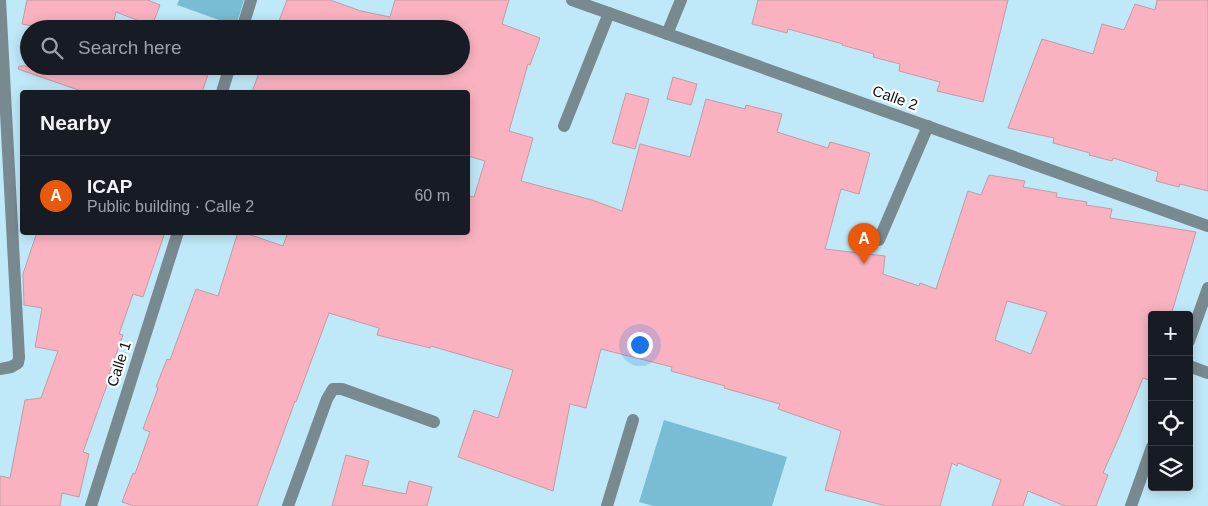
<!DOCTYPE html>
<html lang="en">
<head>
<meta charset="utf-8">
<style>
	:root { --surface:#171b24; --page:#242831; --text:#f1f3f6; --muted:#9ea1a6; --line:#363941; --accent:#ea580c }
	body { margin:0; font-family:Arial,sans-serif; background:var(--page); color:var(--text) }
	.controls { position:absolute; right:15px; bottom:15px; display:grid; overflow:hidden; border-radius:5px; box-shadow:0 2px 12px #0003 }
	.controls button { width:45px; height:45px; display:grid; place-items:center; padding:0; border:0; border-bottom:1px solid var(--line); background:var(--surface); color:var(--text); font:25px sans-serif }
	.you { position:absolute; left:639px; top:344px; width:18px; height:18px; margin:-12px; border:4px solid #fff; border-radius:50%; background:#1a73e8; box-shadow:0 0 0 8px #1a73e833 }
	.badge { display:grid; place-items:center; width:32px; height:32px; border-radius:50%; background:var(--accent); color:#fff; font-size:16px; font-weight:700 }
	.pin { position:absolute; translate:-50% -41px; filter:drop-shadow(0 1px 2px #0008) }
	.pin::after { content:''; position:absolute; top:26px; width:18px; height:15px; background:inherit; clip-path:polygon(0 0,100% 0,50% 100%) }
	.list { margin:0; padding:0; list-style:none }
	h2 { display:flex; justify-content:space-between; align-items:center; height:65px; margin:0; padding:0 20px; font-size:21px }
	h2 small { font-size:16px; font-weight:400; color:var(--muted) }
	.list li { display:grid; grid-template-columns:32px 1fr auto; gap:15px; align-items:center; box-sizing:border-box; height:80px; padding:0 20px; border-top:1px solid var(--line) }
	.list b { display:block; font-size:19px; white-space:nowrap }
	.list p { margin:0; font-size:16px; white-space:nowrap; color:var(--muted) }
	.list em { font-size:16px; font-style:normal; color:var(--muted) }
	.icon { flex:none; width:28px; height:28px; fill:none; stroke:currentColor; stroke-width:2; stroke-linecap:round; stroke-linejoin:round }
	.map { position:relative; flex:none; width:1208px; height:506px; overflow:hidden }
	.search { position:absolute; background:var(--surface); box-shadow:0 2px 12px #0003; left:20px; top:20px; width:450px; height:55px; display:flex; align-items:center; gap:12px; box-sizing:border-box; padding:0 18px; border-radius:28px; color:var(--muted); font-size:19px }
	.panel { position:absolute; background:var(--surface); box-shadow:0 2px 12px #0003; left:20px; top:90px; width:450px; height:145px; border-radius:5px }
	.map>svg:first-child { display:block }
</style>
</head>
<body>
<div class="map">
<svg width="1208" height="506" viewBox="0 0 1208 506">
	<rect width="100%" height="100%" fill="#bfe9f8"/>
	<g fill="#78bdd4">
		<path d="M 179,0 L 244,0 L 236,26 L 177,5 Z"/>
		<path d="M 664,420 L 787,457 L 772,506 L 653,506 L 639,502 Z"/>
	</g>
	<g fill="#fab2c1" stroke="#c39ba3" fill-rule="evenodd">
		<path d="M 27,0 L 148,0 L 160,5 L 152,26 L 116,12 L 112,29 L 47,29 L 22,24 Z"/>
		<path d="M 287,0 L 330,0 L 361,11 L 390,17 L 395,0 L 509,0 L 502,24 L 540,38 L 530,65 L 528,64 L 509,131 L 533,138 L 521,181 L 592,200 L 622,211 L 640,144 L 690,157 L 706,99 L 745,109 L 746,105 L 782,114 L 777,132 L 828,148 L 830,142 L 870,153 L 859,194 L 841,189 L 825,249 L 885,256 L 883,274 L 919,286 L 920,283 L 936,289 L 968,191 L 981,195 L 989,175 L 1025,181 L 1023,187 L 1057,193 L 1056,197 L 1087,202 L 1086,205 L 1112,209 L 1110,218 L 1196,232 L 1171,315 L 1152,315 L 1152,381 L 1143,378 L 1119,437 L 1103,473 L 1108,475 L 1096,506 L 1065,506 L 1028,491 L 1023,506 L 992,506 L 1001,480 L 958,463 L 957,466 L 952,463 L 940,506 L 886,506 L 825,490 L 841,431 L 778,409 L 780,404 L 724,388 L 725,386 L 671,371 L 672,367 L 601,349 L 586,408 L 570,404 L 553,491 L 458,457 L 474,410 L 498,418 L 513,370 L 431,346 L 430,348 L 377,335 L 379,328 L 329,313 L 296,402 L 295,401 L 257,506 L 134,506 L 122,502 L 133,473 L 135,474 L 150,432 L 143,429 L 158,388 L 156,387 L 167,359 L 170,360 L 196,289 L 218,296 L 238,232 L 242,232 L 283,246 L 288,232 L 468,232 L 468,196 L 474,197 L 485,161 L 468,156 L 468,92 L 252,92 L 261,67 L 262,68 L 263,66 L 461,66 L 461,29 L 276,29 ZM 1007,301 L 1047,312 L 1031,354 L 995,340 Z"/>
		<path d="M 758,0 L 1008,0 L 983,102 L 937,91 L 940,82 L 899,71 L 900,64 L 873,57 L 874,54 L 842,45 L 843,44 L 788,29 L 787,33 L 752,24 Z"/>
		<path d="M 1157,0 L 1208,0 L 1208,191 L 1180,184 L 1179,187 L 1156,181 L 1158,172 L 1113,158 L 1112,161 L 1089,155 L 1090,153 L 1053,143 L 1054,138 L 1008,128 L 1042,39 L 1093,54 L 1102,24 L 1124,30 L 1135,4 L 1155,10 Z"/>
		<path d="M 19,66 L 211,66 L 202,92 L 84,92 L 18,69 Z"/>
		<path d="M 673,77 L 697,84 L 691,105 L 667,99 Z"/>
		<path d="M 626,93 L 649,99 L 635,149 L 612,143 Z"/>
		<path d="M 37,232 L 165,232 L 143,297 L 133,294 L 119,334 L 123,335 L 109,374 L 111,374 L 83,452 L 89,454 L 79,497 L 62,493 L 60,506 L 0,506 L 0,476 L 10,478 L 25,400 L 41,398 L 58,351 L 35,347 L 42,308 L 24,305 L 23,274 Z"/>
		<path d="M 346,455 L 369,461 L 362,485 L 406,494 L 409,481 L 432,487 L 427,506 L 332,506 Z"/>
	</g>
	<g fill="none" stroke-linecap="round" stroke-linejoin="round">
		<g stroke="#78898f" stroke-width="12">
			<path d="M 0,0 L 19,357"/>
			<path d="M 667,34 L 681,0"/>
			<path d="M 564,126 L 609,13"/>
			<path d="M 879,240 L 928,126"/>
			<path d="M 288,506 L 327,399 L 333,389 L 342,389 L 434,422"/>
		</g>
		<g stroke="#78898f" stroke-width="12">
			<path d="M 572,0 L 1208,226"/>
			<path d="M 242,29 L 251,0"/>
			<path d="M 222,92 L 230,66"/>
			<path d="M 1189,341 L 1208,288"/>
			<path d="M 1189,366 L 1208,373"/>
			<path d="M 0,369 L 11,367 L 18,363 L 19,357"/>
			<path d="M 91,506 L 178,232"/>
			<path d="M 607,506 L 633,420"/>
			<path d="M 1131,506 L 1152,447"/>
		</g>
	</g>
	<g text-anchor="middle" stroke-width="4.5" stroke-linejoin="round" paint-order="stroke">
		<g font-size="15" fill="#051419" stroke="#fff">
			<text transform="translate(895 98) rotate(20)" y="5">Calle 2</text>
			<text transform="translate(119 364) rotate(-72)" y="5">Calle 1</text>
		</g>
	</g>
</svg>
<div class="controls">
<button>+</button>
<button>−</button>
<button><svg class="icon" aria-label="locate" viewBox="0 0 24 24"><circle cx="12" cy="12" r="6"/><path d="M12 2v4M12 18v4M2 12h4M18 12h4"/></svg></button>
<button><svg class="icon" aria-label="layers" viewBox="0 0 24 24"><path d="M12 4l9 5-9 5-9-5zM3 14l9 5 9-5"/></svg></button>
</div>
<div class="you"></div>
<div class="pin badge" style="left:864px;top:264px">A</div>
<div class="search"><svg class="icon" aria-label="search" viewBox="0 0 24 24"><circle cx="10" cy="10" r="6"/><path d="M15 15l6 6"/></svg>Search here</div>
<section class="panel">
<h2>Nearby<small></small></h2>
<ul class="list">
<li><span class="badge">A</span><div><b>ICAP</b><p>Public building · Calle 2</p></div><em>60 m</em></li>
</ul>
</section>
</div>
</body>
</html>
